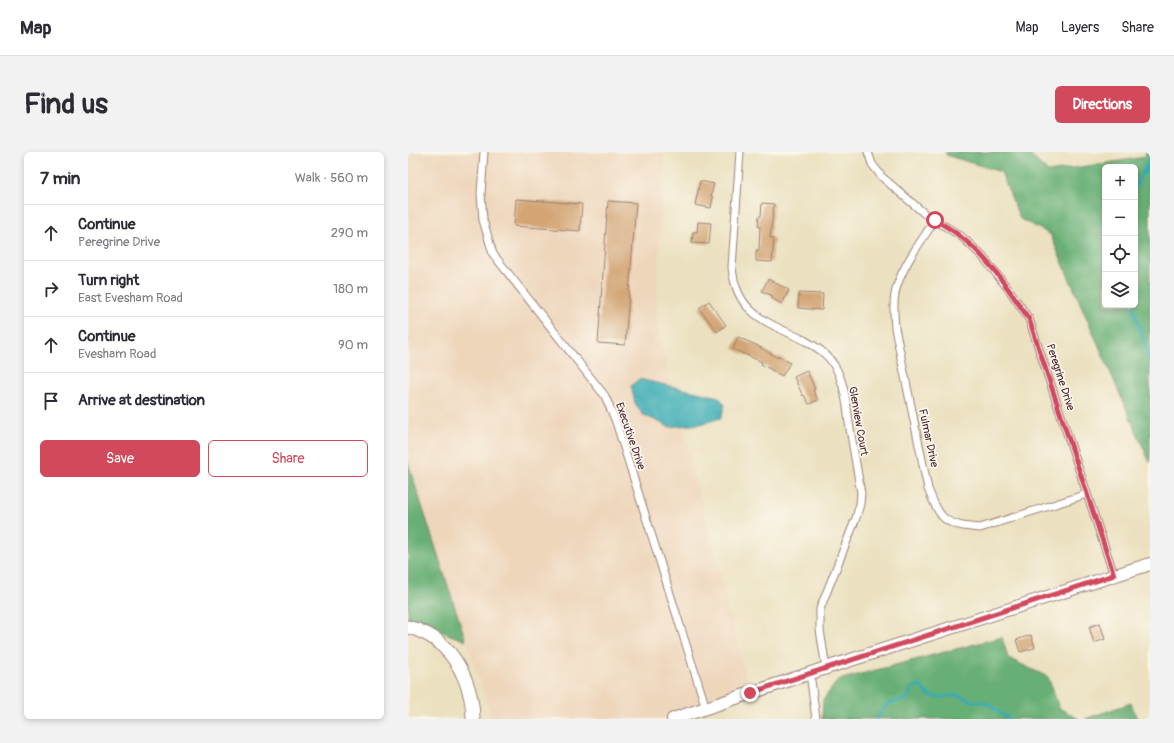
<!DOCTYPE html>
<html lang="en">
<head>
<meta charset="utf-8">
<style>
	:root { --surface:#fff; --page:#f2f2f3; --text:#2b2b33; --muted:#7c7c81; --line:#e1e1e2; --accent:#d1495b }
	body { margin:0; font-family:Pangolin,sans-serif; background:var(--page); color:var(--text) }
	.controls { position:absolute; right:12px; top:12px; display:grid; overflow:hidden; border-radius:6px; box-shadow:0 2px 6px #0003 }
	.controls button { width:36px; height:36px; display:grid; place-items:center; padding:0; border:0; border-bottom:1px solid var(--line); background:var(--surface); color:var(--text); font:20px sans-serif }
	.stop { position:absolute; width:12px; height:12px; margin:-9px; border:3px solid #d1495b; border-radius:50%; background:#fff }
	.stop.end { background:#d1495b; border-color:#fff; box-shadow:0 1px 4px #0008 }
	.list { margin:0; padding:0; list-style:none }
	h2 { display:flex; justify-content:space-between; align-items:center; height:52px; margin:0; padding:0 16px; font-size:17px }
	h2 small { font-size:13px; font-weight:400; color:var(--muted) }
	.list li { display:grid; grid-template-columns:26px 1fr auto; gap:12px; align-items:center; box-sizing:border-box; height:56px; padding:0 16px; border-top:1px solid var(--line) }
	.list b { display:block; font-size:15px; white-space:nowrap }
	.list p { margin:0; font-size:13px; white-space:nowrap; color:var(--muted) }
	.list em { font-size:13px; font-style:normal; color:var(--muted) }
	.actions { display:flex; gap:8px; padding:12px 16px }
	.actions a { flex:1; padding:9px 0; border:1px solid var(--accent); border-radius:6px; text-align:center; font-size:14px; color:var(--accent) }
	.actions .main { background:var(--accent); color:#fff }
	.icon { flex:none; width:22px; height:22px; fill:none; stroke:currentColor; stroke-width:2; stroke-linecap:round; stroke-linejoin:round }
	.map { position:relative; flex:none; width:742px; height:567px; overflow:hidden; border-radius:6px }
	header { display:flex; align-items:center; gap:24px; box-sizing:border-box; height:56px; padding:0 20px; background:var(--surface); border-bottom:1px solid var(--line) }
	header strong { font-size:19px }
	nav { display:flex; gap:22px; margin-inline-start:auto; font-size:14px }
	.intro { display:flex; align-items:center; justify-content:space-between; box-sizing:border-box; height:96px; padding:0 24px }
	h1 { margin:0; font-size:28px }
	.button { padding:10px 18px; border-radius:6px; background:var(--accent); color:#fff; font-size:14px; font-weight:700 }
	main { display:flex; gap:24px; padding:0 24px }
	aside { flex:1; background:var(--surface); border-radius:6px; box-shadow:0 2px 6px #0003 }
	.map>svg:first-child { display:block }
</style>
</head>
<body>
<header>
<strong>Map</strong>
<nav><a>Map</a><a>Layers</a><a>Share</a></nav>
</header>
<div class="intro"><h1>Find us</h1><a class="button">Directions</a></div>
<main>
<aside>
<h2>7 min<small>Walk · 560 m</small></h2>
<ul class="list">
<li><svg class="icon" aria-label="ahead" viewBox="0 0 24 24"><path d="M12 20V5M6 11l6-6 6 6"/></svg><div><b>Continue</b><p>Peregrine Drive</p></div><em>290 m</em></li>
<li><svg class="icon" aria-label="right" viewBox="0 0 24 24"><path d="M7 20v-9h11M14 6l5 5-5 5"/></svg><div><b>Turn right</b><p>East Evesham Road</p></div><em>180 m</em></li>
<li><svg class="icon" aria-label="ahead" viewBox="0 0 24 24"><path d="M12 20V5M6 11l6-6 6 6"/></svg><div><b>Continue</b><p>Evesham Road</p></div><em>90 m</em></li>
<li><svg class="icon" aria-label="arrive" viewBox="0 0 24 24"><path d="M6 21V4h12l-3 4 3 4H6"/></svg><div><b>Arrive at destination</b></div></li>
</ul>
<div class="actions"><a class="main">Save</a><a>Share</a></div>
</aside>
<div class="map">
<svg width="742" height="567" viewBox="0 0 742 567">
	<rect width="100%" height="100%" fill="#fbf7ec"/>
	<filter id="ink" filterUnits="userSpaceOnUse"><feTurbulence type="fractalNoise" baseFrequency=".025" numOctaves="2"/><feDisplacementMap in="SourceGraphic" scale="8" xChannelSelector="R" yChannelSelector="G"/><feConvolveMatrix kernelMatrix="1 2 1 2 8 2 1 2 1" color-interpolation-filters="sRGB"/></filter>
	<filter id="wash" filterUnits="userSpaceOnUse"><feTurbulence type="fractalNoise" baseFrequency=".012" numOctaves="4" result="noise"/><feDisplacementMap in="SourceGraphic" scale="16" xChannelSelector="R" yChannelSelector="G"/><feGaussianBlur stdDeviation="0.9" result="paint"/><feColorMatrix in="noise" values="0 0 0 0 0 0 0 0 0 0 0 0 0 0 0 0 0 1.4 0 .05"/><feComposite in="paint" operator="in"/></filter>
	<g filter="url(#wash)">
		<rect width="100%" height="100%" fill="#ebe1c0"/>
		<path fill="#eed6bb" d="M 0,0 L 256,0 L 248,172 L 342,541 L 265,567 L 84,567 L 0,311 Z"/>
		<g fill="#68af75" stroke="#596750" fill-rule="evenodd">
			<path d="M 538,0 L 619,0 L 640,20 L 737,5 L 738,0 L 742,0 L 742,311 L 642,82 L 612,67 L 593,20 L 538,3 ZM 697,15 L 727,15 L 727,153 L 697,153 Z"/>
			<path d="M 0,311 L 58,489 L 0,467 Z"/>
			<path d="M 594,485 L 600,506 L 640,525 L 651,556 L 671,567 L 414,567 L 415,548 L 430,528 Z"/>
			<path d="M 723,551 L 729,567 L 677,567 Z"/>
		</g>
		<path fill="#39abb2" stroke="#42656e" d="M 231,227 L 311,245 L 317,253 L 313,266 L 293,272 L 261,275 L 234,262 L 227,251 L 223,234 Z"/>
		<g fill="none" stroke-linecap="round" stroke-linejoin="round">
			<g stroke="#39abb2" stroke-width="3">
				<path d="M 735,22 L 742,15"/>
				<path d="M 727,36 L 742,5"/>
				<path d="M 724,153 L 742,208"/>
				<path d="M 469,567 L 475,557 L 481,551 L 499,547 L 504,536 L 508,534 L 513,534 L 520,543 L 524,544 L 530,545 L 549,543 L 564,549 L 574,550 L 580,552 L 601,567"/>
			</g>
		</g>
		<g id="blocks">
			<g fill="#d3a574">
				<path d="M 292,29 L 306,32 L 303,44 L 305,45 L 303,56 L 287,53 Z"/>
				<path d="M 108,47 L 174,52 L 172,79 L 106,74 Z"/>
				<path d="M 200,49 L 228,51 L 217,193 L 190,191 Z"/>
				<path d="M 354,51 L 366,52 L 362,86 L 366,86 L 364,110 L 348,109 L 348,98 L 351,98 L 352,74 L 350,74 L 351,64 L 353,64 Z"/>
				<path d="M 290,70 L 303,71 L 301,92 L 284,91 L 285,80 L 289,80 Z"/>
				<path d="M 360,127 L 381,138 L 374,152 L 363,146 L 365,144 L 354,139 Z"/>
				<path d="M 391,141 L 415,142 L 414,158 L 390,156 Z"/>
				<path d="M 301,149 L 318,173 L 309,180 L 291,156 Z"/>
				<path d="M 330,185 L 350,194 L 370,206 L 371,204 L 382,211 L 374,224 L 353,212 L 354,210 L 325,197 Z"/>
				<path d="M 399,219 L 407,237 L 405,238 L 410,248 L 401,252 L 396,243 L 395,244 L 386,225 Z"/>
				<path d="M 692,471 L 697,487 L 686,491 L 681,475 Z"/>
				<path d="M 623,483 L 627,496 L 612,500 L 608,488 Z"/>
			</g>
		</g>
	</g>
	<g filter="url(#ink)">
		<use href="#blocks" fill-opacity="0" stroke="#9a8076" stroke-width="1"/>
		<g fill="none" stroke-linecap="round" stroke-linejoin="round">
			<defs>
				<g id="street">
					<path d="M 76,0 L 73,42 L 75,68 L 85,102 L 197,244 L 208,270 L 298,556"/>
					<path d="M 332,0 L 324,115 C 328,162 359,170 396,188 C 408,195 418,200 426,213 C 436,228 439,253 441,271 C 445,294 449,318 453,341 L 452,352 L 448,366 L 412,457 L 412,478 L 418,516"/>
					<path d="M 460,0 L 464,12 L 474,25 L 517,62 L 553,84 L 575,105 L 602,139 L 621,167 L 706,423"/>
					<path d="M 527,68 C 514,88 491,118 487,142 C 485,153 486,165 487,176 L 520,337 C 524,346 528,359 536,366 C 545,374 561,375 572,376 L 679,342"/>
					<path d="M 402,521 L 408,567"/>
				</g>
				<path id="primary" d="M 265,567 L 418,516 L 742,412"/>
				<path id="highway" d="M 0,475 C 12,478 27,485 35,494 C 54,512 65,541 65,567"/>
			</defs>
			<use href="#street" stroke="#9a8076" stroke-width="9"/>
			<use href="#primary" stroke="#9a8076" stroke-width="14"/>
			<use href="#highway" stroke="#9a8076" stroke-width="15"/>
			<use href="#street" stroke="#fff" stroke-width="7"/>
			<use href="#primary" stroke="#fff" stroke-width="12"/>
			<use href="#highway" stroke="#fff" stroke-width="13"/>
		</g>
	</g>
	<g fill="none" stroke-linecap="round" stroke-linejoin="round" filter="url(#ink)">
		<path stroke="#d1495b" stroke-width="5" d="M 342,541 L 706,423 L 621,167 C 601,138 581,106 553,85 C 545,78 536,73 527,68"/>
	</g>
	<g text-anchor="middle" stroke-width="3.5" stroke-linejoin="round" paint-order="stroke">
		<g font-size="11" fill="#4a1f2b" stroke="#fbf7ec">
			<text transform="translate(653 225) rotate(72)" y="4">Peregrine Drive</text>
			<text transform="translate(451 269) rotate(80)" y="4">Glenview Court</text>
			<text transform="translate(223 284) rotate(71)" y="4">Executive Drive</text>
			<text transform="translate(521 286) rotate(78)" y="4">Fulmar Drive</text>
		</g>
	</g>
</svg>
<div class="controls">
<button>+</button>
<button>−</button>
<button><svg class="icon" aria-label="locate" viewBox="0 0 24 24"><circle cx="12" cy="12" r="6"/><path d="M12 2v4M12 18v4M2 12h4M18 12h4"/></svg></button>
<button><svg class="icon" aria-label="layers" viewBox="0 0 24 24"><path d="M12 4l9 5-9 5-9-5zM3 14l9 5 9-5"/></svg></button>
</div>
<div class="stop" style="left:527px;top:68px"></div>
<div class="stop end" style="left:342px;top:541px"></div>
</div>
</main>
</body>
</html>
